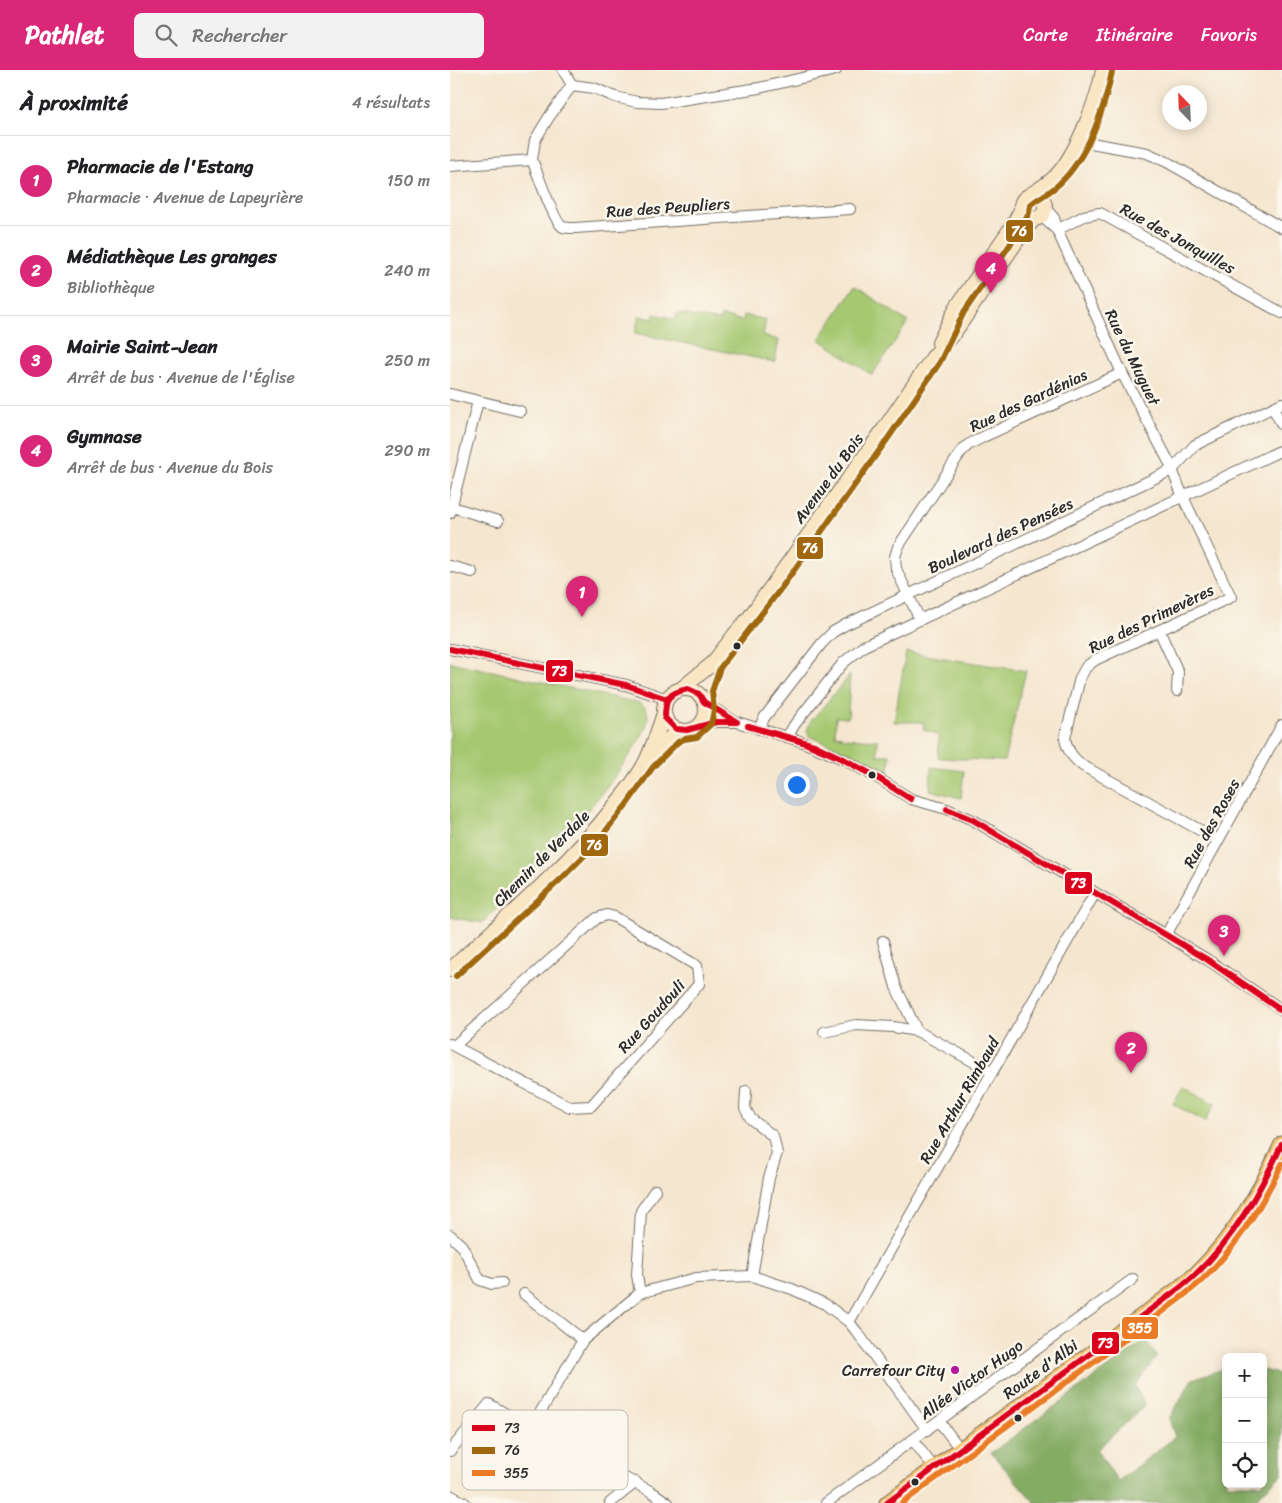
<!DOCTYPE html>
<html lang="fr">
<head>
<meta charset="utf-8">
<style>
	:root { --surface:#fff; --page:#f2f2f2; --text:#202124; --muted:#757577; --line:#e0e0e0; --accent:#db2777 }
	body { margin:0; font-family:Sriracha,sans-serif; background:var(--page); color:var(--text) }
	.controls { position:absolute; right:15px; bottom:15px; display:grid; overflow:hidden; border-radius:8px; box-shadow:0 2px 12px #0003 }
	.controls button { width:45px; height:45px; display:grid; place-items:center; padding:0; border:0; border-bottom:1px solid var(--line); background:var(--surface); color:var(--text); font:25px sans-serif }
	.compass { position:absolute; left:712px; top:15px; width:45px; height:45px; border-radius:50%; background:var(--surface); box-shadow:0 2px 12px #0003; rotate:337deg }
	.you { position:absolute; left:346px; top:714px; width:18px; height:18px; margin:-12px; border:4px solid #fff; border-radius:50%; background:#1a73e8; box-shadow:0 0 0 8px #1a73e833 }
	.badge { display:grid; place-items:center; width:32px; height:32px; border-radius:50%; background:var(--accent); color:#fff; font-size:16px; font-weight:700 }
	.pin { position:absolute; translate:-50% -41px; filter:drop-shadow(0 1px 2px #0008) }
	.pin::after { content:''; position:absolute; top:26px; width:18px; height:15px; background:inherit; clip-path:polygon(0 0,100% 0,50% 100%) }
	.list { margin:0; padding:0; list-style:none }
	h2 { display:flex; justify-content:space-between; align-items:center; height:65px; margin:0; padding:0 20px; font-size:21px }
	h2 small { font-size:16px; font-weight:400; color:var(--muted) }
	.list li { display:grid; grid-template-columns:32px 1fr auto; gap:15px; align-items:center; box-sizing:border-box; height:90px; padding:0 20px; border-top:1px solid var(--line) }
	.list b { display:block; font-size:19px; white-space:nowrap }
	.list p { margin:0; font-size:16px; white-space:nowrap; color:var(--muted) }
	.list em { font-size:16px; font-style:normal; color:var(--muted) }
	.icon { flex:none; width:28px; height:28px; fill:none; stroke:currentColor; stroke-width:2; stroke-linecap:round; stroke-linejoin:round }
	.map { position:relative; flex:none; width:832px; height:1433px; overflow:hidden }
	header { display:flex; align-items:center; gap:30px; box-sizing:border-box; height:70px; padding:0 25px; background:var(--accent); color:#fff }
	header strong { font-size:24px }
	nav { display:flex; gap:28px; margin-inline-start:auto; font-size:18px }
	.search { width:350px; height:45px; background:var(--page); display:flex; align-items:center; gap:12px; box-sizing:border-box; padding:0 18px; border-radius:8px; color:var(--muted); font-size:19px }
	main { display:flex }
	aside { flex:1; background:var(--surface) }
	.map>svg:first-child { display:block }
</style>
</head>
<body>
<header>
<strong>Pathlet</strong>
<div class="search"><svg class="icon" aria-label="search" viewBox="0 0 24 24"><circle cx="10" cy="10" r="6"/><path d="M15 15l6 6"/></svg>Rechercher</div>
<nav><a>Carte</a><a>Itinéraire</a><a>Favoris</a></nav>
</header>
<main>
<aside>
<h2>À proximité<small>4 résultats</small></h2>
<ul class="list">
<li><span class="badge">1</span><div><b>Pharmacie de l'Estang</b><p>Pharmacie · Avenue de Lapeyrière</p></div><em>150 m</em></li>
<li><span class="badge">2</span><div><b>Médiathèque Les granges</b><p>Bibliothèque</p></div><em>240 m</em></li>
<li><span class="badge">3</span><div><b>Mairie Saint-Jean</b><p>Arrêt de bus · Avenue de l'Église</p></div><em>250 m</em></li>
<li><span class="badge">4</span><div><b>Gymnase</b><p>Arrêt de bus · Avenue du Bois</p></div><em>290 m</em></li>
</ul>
</aside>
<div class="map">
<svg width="832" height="1433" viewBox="0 0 832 1433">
	<rect width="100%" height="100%" fill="#fbf7ec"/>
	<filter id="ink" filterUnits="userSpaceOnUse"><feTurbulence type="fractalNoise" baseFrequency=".02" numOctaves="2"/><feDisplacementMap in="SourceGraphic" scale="10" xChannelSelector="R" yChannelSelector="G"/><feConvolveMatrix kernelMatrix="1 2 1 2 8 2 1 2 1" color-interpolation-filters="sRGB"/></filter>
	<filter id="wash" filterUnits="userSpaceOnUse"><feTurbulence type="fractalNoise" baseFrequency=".0096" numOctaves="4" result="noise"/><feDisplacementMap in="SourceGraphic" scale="20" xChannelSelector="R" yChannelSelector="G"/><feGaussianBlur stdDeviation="1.12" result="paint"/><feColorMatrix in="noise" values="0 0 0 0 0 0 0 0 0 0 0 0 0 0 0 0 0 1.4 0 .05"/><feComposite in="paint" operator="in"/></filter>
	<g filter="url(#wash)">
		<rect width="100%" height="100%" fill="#f5e6cf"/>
		<g fill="#a6c871" stroke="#687a4e">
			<path d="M 405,216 L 458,252 L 422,305 L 369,269 Z"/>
			<path d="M 227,243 L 270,251 L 271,246 L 293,251 L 294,245 L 316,250 L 313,266 L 329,270 L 325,292 L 185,263 L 189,246 L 203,249 L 204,244 L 226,249 Z"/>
			<path d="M 456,582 L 576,601 L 554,691 L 488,688 L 489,667 L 484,663 L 474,660 L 473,652 L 444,652 Z"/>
			<path d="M 0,592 L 189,633 C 195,636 198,641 198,648 C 197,661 187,672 181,683 C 150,731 111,770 71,811 L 67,818 L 32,853 L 0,847 Z"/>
			<path d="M 400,605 L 398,648 L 386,647 L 385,665 L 392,666 L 392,668 L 428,670 L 427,685 L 440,685 L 439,705 L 416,690 L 359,666 L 357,661 L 360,652 Z"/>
			<path d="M 481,697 L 514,701 L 511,728 L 480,720 Z"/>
			<path d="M 733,1016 L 765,1034 L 755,1052 L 723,1034 Z"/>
		</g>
		<path fill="#84ac63" stroke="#586c47" d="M 695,1270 L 707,1286 L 685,1316 L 695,1335 L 647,1380 L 668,1411 L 725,1367 L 719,1349 L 742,1309 L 776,1298 L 776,1414 L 813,1414 L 813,1300 L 832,1305 L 832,1404 L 806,1428 L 796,1433 L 585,1433 L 541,1383 Z"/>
	</g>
	<g filter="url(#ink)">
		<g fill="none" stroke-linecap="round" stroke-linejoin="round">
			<defs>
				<g id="street">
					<path d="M 113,0 L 122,15"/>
					<path d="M 629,69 L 641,73 L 697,83 L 717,92 L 832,158"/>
					<path d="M 82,90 C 87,101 104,153 113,157 C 116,158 122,158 125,158 L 400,139"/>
					<path d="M 82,90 L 85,70 L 99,47 L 122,15 L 144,18 L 165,27 L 187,32 L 211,33 L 309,18 L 386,0"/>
					<path d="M 0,96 L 82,90"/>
					<path d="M 595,138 L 604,148 L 607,160 L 672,303 L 719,392 L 733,427 L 781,527 L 645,590 L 636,597 L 630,608 L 615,668 C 617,681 623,688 633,696 L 768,770"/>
					<path d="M 591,146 L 607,160"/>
					<path d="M 607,160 L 634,146 L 650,143 L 832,243"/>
					<path d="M 0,324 L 70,341"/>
					<path d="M 823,338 L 832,355"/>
					<path d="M 2,437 L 48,451"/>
					<path d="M 0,443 L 28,331"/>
					<path d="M 0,496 L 22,502"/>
					<path d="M 470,550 L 446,499 L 445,487 L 448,477 L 511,382 L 518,375 L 533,367 L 672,303"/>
					<path d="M 709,560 L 728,602 L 727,621"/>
					<path d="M 0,579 L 176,615 L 217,629"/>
					<path d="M 254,632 L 286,652"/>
					<path d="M 248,656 L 266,652 L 287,652 L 350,671 L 393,689 L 426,707 L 461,729 L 497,739 L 523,750 L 758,890 L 832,940"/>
					<path d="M 309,659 L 314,648 L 372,573 L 383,562 L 395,555 L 722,400 L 745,375 L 832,333"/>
					<path d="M 337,667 L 345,654 L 393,593 L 414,576 L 832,380"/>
					<path d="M 716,865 L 832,655"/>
					<path d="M 433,871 L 446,917 L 467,961"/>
					<path d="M 374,962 L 406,955 L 443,957 L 467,961 L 541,1001"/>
					<path d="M 0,974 L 120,1037 L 141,1036 L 249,914 L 247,896 L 165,847 L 157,845 L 147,848 L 4,976"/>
					<path d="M 296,1021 L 295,1038 L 301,1049 L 323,1066 L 327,1083 L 319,1108 L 302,1206"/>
					<path d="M 0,1165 L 12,1176 L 30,1210 L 42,1214 L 52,1213"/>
					<path d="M 190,1223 L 187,1205 L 191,1141 L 205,1120"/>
					<path d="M 74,1224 L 133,1270"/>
					<path d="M 399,1252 L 645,823"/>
					<path d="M 489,1351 L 510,1379"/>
					<path d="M 81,1358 L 133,1270 L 190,1223 L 246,1208 L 302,1206 L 342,1219 L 375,1234 L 399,1252 L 410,1266 L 477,1360"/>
					<path d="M 463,1370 L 484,1398"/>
					<path d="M 0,1381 L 39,1334 L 84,1360 L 202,1422 L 218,1433"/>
					<path d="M 0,1425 L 15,1433"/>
					<path d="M 160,1433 L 186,1412"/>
					<path d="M 376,1433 L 683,1209"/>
				</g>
				<g id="secondary">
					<circle cx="583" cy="137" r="12"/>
					<path d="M 580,125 C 588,120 598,114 605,107 C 626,86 648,29 653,0"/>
					<path d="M 489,273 L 506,238 L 563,155 L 571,140"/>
					<path d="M 231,619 L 262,594 L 285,564 L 299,548 L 434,359 L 483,287 L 504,263 L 573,162 L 584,149"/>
					<circle cx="235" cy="640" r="21"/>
					<path d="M 202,686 L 223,665 L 231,660"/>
					<path d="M 0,900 C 56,848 115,799 162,739 C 174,724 189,707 197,689 C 204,674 209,658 214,643"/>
				</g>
				<path id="primary" d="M 437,1433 L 707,1235 C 720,1225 734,1215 746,1204 C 784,1167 810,1122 832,1074"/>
			</defs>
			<use href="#street" stroke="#726c64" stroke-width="12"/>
			<use href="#secondary" stroke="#726c64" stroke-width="16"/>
			<use href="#primary" stroke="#726c64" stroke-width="17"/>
			<use href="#street" stroke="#fff" stroke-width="10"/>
			<use href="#secondary" stroke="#fbe6c4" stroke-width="14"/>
			<use href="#primary" stroke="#f6c16b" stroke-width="15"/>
			<defs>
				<g id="bus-1">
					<path d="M 0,579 L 176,615 L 217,629"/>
					<path d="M 238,619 L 249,624 L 254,632 L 287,652 L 266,652 L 237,660 L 226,659 L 215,648 C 215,628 218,623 238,619 Z"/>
					<path d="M 298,656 L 350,671"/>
					<path d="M 298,656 L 350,671"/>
					<path d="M 350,671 L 364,675 L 393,689"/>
					<path d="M 350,671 L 393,689"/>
					<path d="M 393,689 L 426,707"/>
					<path d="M 393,689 L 426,707"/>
					<path d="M 426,707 L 461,729"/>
					<path d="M 426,707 L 461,729"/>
					<path d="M 497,739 L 523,750 L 758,890"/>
					<path d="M 758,890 L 832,940"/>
					<path d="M 758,890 L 832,941"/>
					<path d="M 437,1433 L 707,1235 C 720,1225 734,1216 746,1204 C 784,1168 810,1121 832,1074"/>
				</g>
				<path id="bus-2" d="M 6,906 L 112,808 L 143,777 L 177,734 L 203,697 L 228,672 L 234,669 L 247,667 L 261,654 L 264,640 L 262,621 L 270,598 L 332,517 L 441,364 L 490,292 L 514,242 L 570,160 L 579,143 L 580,135 C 589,127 600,123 609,114 C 638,87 654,40 662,2"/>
				<path id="bus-3" d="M 452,1433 L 712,1242 C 725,1232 739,1222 751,1211 C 786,1178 811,1137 832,1094"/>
			</defs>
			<use href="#bus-1" stroke="#fbf7ec" stroke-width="10"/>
			<use href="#bus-2" stroke="#fbf7ec" stroke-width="10"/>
			<use href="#bus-3" stroke="#fbf7ec" stroke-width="10"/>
			<use href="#bus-1" stroke="#db001b" stroke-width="6"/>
			<use href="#bus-2" stroke="#a0670f" stroke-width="6"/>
			<use href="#bus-3" stroke="#eb7b25" stroke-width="6"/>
		</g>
	</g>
	<g fill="#2b2b2b" stroke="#fbf7ec" stroke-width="2">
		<circle cx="287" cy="576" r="4.5"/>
		<circle cx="422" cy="705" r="4.5"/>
		<circle cx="568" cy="1348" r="4.5"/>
		<circle cx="465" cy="1412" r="4.5"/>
	</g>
	<circle fill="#b5179e" stroke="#fbf7ec" stroke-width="2" cx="505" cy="1300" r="5"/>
	<g text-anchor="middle" stroke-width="5" stroke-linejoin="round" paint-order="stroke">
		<g font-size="16" fill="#2b2b2b" stroke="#fbf7ec">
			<text transform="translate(218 137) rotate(-4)" y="6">Rue des Peupliers</text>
			<text transform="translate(728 168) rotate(29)" y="6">Rue des Jonquilles</text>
			<text transform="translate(683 287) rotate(64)" y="6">Rue du Muguet</text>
			<text transform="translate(578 330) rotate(-25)" y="6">Rue des Gardénias</text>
			<text transform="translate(378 408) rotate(-54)" y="6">Avenue du Bois</text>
			<text transform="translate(550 465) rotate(-25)" y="6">Boulevard des Pensées</text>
			<text transform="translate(701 548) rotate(-26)" y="6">Rue des Primevères</text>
			<text transform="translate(761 753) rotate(-61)" y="6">Rue des Roses</text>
			<text transform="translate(91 788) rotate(-45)" y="6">Chemin de Verdale</text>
			<text transform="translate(201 946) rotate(-48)" y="6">Rue Goudouli</text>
			<text transform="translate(509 1030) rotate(-60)" y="6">Rue Arthur Rimbaud</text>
			<text transform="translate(590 1299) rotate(-36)" y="6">Route d'Albi</text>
			<text transform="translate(521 1309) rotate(-36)" y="6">Allée Victor Hugo</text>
		</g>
		<g font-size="16" fill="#2b2b2b" stroke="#fbf7ec" text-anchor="end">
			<text x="495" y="1306">Carrefour City</text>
		</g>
	</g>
	<rect x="12" y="1340" width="166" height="80" rx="8" fill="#fbf7ec" stroke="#bdbab2" stroke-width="1"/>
	<rect x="22" y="1355" width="23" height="6" fill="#db001b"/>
	<rect x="22" y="1377" width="23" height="7" fill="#a0670f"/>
	<rect x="22" y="1400" width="23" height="6" fill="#eb7b25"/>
	<g font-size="14" fill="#2b2b2b">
		<text x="54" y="1363">73</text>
		<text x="54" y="1385">76</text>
		<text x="54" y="1408">355</text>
	</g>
	<g stroke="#fbf7ec" stroke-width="2">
		<rect x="555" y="149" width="29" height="24" rx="5" fill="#a0670f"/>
		<rect x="346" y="466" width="28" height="24" rx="5" fill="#a0670f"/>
		<rect x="95" y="589" width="29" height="24" rx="5" fill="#db001b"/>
		<rect x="130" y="763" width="29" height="24" rx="5" fill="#a0670f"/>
		<rect x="614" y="801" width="29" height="24" rx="5" fill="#db001b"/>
		<rect x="671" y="1246" width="38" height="24" rx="5" fill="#eb7b25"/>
		<rect x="641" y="1261" width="29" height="24" rx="5" fill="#db001b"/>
	</g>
	<g font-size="14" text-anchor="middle" font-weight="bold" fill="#fff">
		<text x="569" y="166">76</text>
		<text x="360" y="483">76</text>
		<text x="109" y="606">73</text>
		<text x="144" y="780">76</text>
		<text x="628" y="818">73</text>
		<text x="690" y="1263">355</text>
		<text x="655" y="1278">73</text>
	</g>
</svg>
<div class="controls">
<button>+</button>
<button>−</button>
<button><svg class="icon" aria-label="locate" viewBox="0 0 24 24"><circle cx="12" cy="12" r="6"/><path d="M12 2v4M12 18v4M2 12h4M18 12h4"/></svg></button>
</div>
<svg class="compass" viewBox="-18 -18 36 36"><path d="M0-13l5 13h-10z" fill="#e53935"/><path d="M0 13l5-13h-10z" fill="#757577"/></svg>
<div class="you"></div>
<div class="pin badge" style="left:132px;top:547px">1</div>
<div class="pin badge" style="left:681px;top:1003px">2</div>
<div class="pin badge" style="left:774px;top:886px">3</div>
<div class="pin badge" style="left:541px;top:223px">4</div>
</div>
</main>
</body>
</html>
